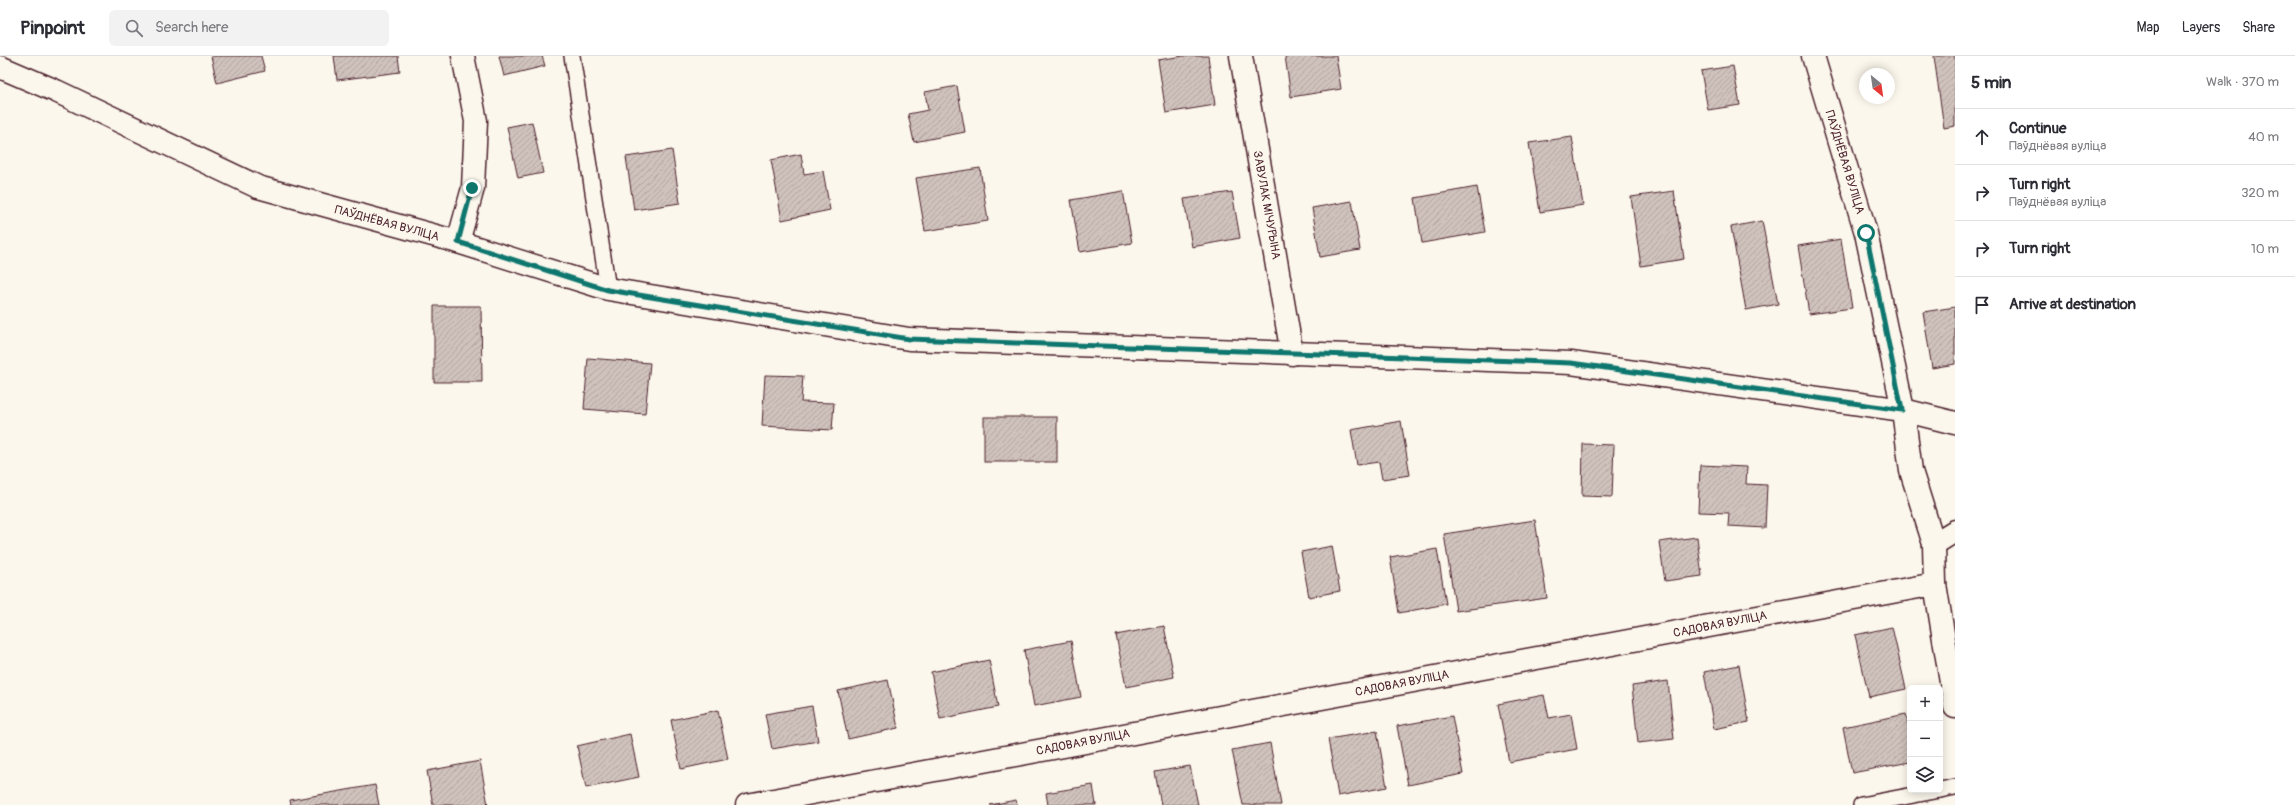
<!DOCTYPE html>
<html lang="en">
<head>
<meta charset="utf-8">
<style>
	:root { --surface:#fff; --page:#f2f2f3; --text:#2b2b33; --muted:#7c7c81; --line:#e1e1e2 }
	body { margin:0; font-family:Pangolin,sans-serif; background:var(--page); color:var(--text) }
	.controls { position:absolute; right:12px; bottom:12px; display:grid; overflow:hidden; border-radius:6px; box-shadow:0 2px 10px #0003 }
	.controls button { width:36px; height:36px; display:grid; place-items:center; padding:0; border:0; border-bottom:1px solid var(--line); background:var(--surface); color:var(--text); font:20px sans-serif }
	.compass { position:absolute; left:1859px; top:12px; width:36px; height:36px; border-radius:50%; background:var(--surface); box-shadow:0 2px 10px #0003; rotate:151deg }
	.stop { position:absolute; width:12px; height:12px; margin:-9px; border:3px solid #0f766e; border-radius:50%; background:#fff }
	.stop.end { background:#0f766e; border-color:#fff; box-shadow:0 1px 4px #0008 }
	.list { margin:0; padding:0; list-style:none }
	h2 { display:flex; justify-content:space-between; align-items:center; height:52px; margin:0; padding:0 16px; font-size:17px }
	h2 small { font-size:13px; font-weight:400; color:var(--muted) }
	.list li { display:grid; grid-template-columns:26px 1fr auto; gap:12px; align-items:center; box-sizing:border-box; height:56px; padding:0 16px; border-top:1px solid var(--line) }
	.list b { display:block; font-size:15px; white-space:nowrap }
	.list p { margin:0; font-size:13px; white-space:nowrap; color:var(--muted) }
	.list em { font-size:13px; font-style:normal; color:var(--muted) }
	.icon { flex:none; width:22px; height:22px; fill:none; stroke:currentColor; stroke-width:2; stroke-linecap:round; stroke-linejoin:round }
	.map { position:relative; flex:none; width:1955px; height:749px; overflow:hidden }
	header { display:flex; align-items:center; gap:24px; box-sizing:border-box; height:56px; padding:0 20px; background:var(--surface); border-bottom:1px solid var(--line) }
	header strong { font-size:19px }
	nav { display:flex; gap:22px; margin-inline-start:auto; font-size:14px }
	.search { width:280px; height:36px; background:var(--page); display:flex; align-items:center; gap:10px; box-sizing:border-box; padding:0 14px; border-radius:6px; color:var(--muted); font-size:15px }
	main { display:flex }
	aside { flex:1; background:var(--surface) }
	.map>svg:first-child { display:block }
</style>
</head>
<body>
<header>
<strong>Pinpoint</strong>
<div class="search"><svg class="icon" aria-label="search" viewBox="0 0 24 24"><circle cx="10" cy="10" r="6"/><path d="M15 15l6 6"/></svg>Search here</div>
<nav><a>Map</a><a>Layers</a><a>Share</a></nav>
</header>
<main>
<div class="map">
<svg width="1955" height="749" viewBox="0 0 1955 749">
	<defs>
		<pattern id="building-hatch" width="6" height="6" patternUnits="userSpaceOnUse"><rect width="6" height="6" fill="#cfc2bc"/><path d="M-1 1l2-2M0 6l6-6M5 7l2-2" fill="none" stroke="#b3a6a2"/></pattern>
	</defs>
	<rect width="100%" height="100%" fill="#fbf7ec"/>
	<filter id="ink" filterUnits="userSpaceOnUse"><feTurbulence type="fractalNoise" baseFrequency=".025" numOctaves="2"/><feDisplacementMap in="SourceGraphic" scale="8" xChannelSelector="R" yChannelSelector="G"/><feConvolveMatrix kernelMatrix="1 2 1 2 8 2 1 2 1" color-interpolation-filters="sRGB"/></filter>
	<g filter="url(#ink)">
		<g fill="url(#building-hatch)" stroke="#4a1f2b">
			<path d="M 211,0 L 261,0 L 265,15 L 217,27 Z"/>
			<path d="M 334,0 L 398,0 L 400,16 L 337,24 Z"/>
			<path d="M 499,0 L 542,0 L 545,10 L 504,20 Z"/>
			<path d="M 1183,0 L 1208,0 L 1215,49 L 1166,57 L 1158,4 Z"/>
			<path d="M 1285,0 L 1336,0 L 1341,33 L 1291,41 Z"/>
			<path d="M 1934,0 L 1955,0 L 1955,70 L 1944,72 Z"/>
			<path d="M 1733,10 L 1740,49 L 1708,54 L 1701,15 Z"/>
			<path d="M 957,30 L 965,76 L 914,86 L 908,58 L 928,54 L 925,36 Z"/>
			<path d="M 532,66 L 543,117 L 518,122 L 507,71 Z"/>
			<path d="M 1572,81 L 1583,149 L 1540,156 L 1529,87 Z"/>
			<path d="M 672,94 L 680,147 L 634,154 L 626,101 Z"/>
			<path d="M 801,98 L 804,118 L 823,115 L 830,154 L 782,164 L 771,104 Z"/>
			<path d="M 980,112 L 988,165 L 925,175 L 916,122 Z"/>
			<path d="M 1477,131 L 1485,176 L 1422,187 L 1415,142 Z"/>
			<path d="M 1123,135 L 1132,187 L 1080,196 L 1071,144 Z"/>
			<path d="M 1674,135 L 1684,203 L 1641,210 L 1631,141 Z"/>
			<path d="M 1232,136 L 1240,182 L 1192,191 L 1184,143 Z"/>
			<path d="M 1352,145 L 1360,194 L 1320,201 L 1312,152 Z"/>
			<path d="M 1762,165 L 1778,248 L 1746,254 L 1731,171 Z"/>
			<path d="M 1841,183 L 1852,252 L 1809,258 L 1798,190 Z"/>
			<path d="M 434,250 L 481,250 L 482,326 L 434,326 Z"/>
			<path d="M 1955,251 L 1955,308 L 1932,312 L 1923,256 Z"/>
			<path d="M 588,302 L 650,307 L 645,358 L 584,353 Z"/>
			<path d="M 765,319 L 803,320 L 801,346 L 834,347 L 832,374 L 762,370 Z"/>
			<rect x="984" y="361" width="73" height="45"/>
			<path d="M 1401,365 L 1410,419 L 1382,423 L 1379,406 L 1357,409 L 1351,374 Z"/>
			<path d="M 1583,388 L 1614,389 L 1612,441 L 1582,440 Z"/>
			<path d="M 1700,409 L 1747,411 L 1746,428 L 1767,429 L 1765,472 L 1728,470 L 1729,457 L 1698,456 Z"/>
			<path d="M 1535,464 L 1547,542 L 1456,555 L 1444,478 Z"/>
			<path d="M 1697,481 L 1702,520 L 1665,525 L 1659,486 Z"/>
			<path d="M 1332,490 L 1340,535 L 1309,541 L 1301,496 Z"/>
			<path d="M 1437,493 L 1446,548 L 1399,557 L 1390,501 Z"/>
			<path d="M 1164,570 L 1174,621 L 1126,631 L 1116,579 Z"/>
			<path d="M 1892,571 L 1906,633 L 1869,641 L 1855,579 Z"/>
			<path d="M 1071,585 L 1081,641 L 1034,650 L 1024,594 Z"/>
			<path d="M 989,604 L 998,651 L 940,663 L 931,616 Z"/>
			<path d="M 1739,609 L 1749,666 L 1714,673 L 1704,616 Z"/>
			<path d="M 888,624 L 898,672 L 848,683 L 838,635 Z"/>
			<path d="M 1668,625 L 1674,683 L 1638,687 L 1632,630 Z"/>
			<path d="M 1544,639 L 1549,662 L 1571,658 L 1577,693 L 1509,706 L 1498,648 Z"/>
			<path d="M 812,650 L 818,685 L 772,693 L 765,658 Z"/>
			<path d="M 718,654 L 728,703 L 681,713 L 671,664 Z"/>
			<path d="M 1906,658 L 1910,679 L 1910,706 L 1852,717 L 1843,671 Z"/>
			<path d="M 1452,660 L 1463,718 L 1408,729 L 1397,670 Z"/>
			<path d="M 1377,675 L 1387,731 L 1338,740 L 1328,683 Z"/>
			<path d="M 630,678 L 639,721 L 586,732 L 577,690 Z"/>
			<path d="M 1270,687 L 1281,749 L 1243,749 L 1232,694 Z"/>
			<path d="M 480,705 L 488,749 L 433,749 L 427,715 Z"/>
			<path d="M 1190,710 L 1198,749 L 1161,749 L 1155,716 Z"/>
			<path d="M 375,729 L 379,749 L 291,749 L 290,744 Z"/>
			<path d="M 1093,729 L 1096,749 L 1048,749 L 1046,737 Z"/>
			<path d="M 1016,744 L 1017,749 L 990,749 Z"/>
		</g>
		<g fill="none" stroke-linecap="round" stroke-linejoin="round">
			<defs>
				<g id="service">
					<path d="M 572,0 L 608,233"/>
					<path d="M 1940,734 L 1955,731"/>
					<path d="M 1861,749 L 1940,734"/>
				</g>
				<g id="minor">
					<path d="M 1241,0 L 1292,298"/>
					<path d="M 1813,0 L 1866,177 L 1903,354 L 1911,415 L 1934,488 L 1935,528"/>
					<path d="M 0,11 L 56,35 L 258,131 L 458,186 L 608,233 L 909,283 L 1571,307 L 1903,354 L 1955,367"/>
					<path d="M 458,186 L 473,132 L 476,65 L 463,0"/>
					<path d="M 1934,488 L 1955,475"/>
					<path d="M 747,749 L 1935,528 L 1955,651"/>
				</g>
			</defs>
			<use href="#service" stroke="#4a1f2b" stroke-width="18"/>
			<use href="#minor" stroke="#4a1f2b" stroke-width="25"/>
			<use href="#service" stroke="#fbf7ec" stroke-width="15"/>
			<use href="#minor" stroke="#fbf7ec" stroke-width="22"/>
		</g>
	</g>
	<g fill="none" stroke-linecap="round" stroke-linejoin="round" filter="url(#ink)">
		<path stroke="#0f766e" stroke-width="5" d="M 472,132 L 458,186 L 608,234 L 909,283 L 1571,307 L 1902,354 L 1866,177"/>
	</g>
	<g text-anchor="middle" stroke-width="4" stroke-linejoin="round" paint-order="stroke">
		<g font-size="12" fill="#4a1f2b" stroke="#fbf7ec">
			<text transform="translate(1845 106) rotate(73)" y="4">ПАЎДНЁВАЯ ВУЛІЦА</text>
			<text transform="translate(1267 149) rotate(80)" y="4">ЗАВУЛАК МІЧУРЫНА</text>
			<text transform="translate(387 167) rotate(15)" y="4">ПАЎДНЁВАЯ ВУЛІЦА</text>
			<text transform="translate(1720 568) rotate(-11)" y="4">САДОВАЯ ВУЛІЦА</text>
			<text transform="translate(1402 627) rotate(-11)" y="4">САДОВАЯ ВУЛІЦА</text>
			<text transform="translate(1083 686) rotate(-11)" y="4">САДОВАЯ ВУЛІЦА</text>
		</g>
	</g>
</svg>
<div class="controls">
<button>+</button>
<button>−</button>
<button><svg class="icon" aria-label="layers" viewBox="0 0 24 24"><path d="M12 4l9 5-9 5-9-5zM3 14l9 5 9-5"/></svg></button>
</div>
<svg class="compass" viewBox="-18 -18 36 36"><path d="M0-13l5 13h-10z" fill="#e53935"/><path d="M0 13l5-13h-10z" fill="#7c7c81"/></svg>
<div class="stop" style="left:1866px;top:177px"></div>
<div class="stop end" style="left:472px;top:132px"></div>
</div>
<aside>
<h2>5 min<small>Walk · 370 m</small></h2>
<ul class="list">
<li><svg class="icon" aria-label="ahead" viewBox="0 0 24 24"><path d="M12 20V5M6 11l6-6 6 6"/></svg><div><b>Continue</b><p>Паўднёвая вуліца</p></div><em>40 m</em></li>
<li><svg class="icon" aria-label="right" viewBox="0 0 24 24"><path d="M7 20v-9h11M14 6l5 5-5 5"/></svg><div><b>Turn right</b><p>Паўднёвая вуліца</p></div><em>320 m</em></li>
<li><svg class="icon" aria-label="right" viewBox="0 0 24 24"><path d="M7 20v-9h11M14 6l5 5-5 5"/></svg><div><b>Turn right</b></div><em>10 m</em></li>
<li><svg class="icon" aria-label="arrive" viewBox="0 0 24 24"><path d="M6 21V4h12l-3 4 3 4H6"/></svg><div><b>Arrive at destination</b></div></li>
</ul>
</aside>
</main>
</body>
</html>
